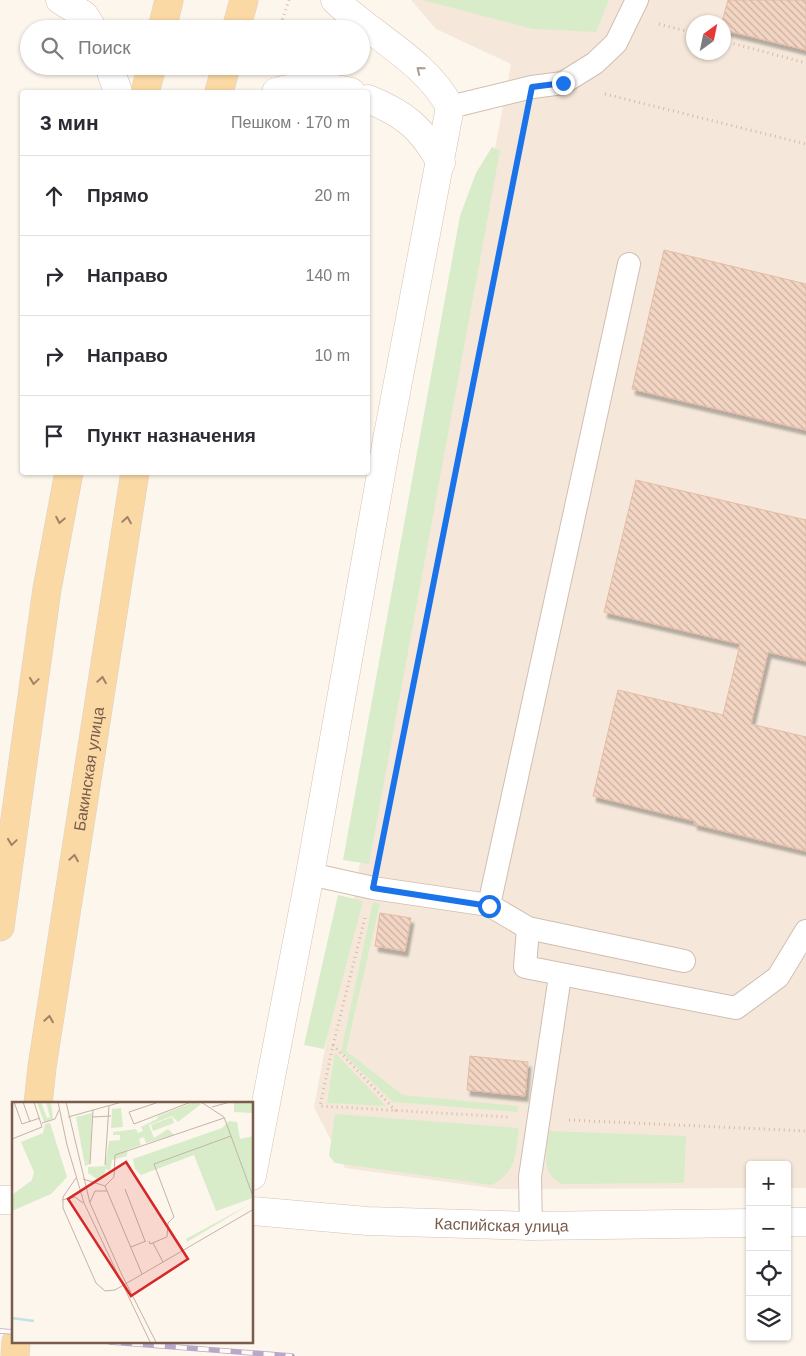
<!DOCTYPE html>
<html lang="ru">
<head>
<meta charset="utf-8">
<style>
	:root { --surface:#fff; --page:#f7f7f7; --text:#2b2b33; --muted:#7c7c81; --line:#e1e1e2 }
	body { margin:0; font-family:Helvetica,sans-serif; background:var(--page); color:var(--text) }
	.controls { position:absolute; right:15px; bottom:15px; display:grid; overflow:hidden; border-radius:5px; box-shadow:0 1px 4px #0004 }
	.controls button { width:45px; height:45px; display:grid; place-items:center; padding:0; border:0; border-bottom:1px solid var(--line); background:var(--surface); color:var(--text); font:25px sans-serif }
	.compass { position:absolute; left:686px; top:15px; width:45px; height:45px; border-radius:50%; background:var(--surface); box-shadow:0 1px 4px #0004; rotate:33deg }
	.stop { position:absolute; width:15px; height:15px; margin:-11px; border:4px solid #1a73e8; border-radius:50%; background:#fff }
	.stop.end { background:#1a73e8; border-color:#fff; box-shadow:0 1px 5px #0008 }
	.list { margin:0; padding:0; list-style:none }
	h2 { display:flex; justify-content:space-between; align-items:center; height:65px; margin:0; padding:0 20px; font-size:21px }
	h2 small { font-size:16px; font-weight:400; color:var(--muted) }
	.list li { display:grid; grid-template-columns:32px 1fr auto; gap:15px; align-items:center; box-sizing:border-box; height:80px; padding:0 20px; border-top:1px solid var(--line) }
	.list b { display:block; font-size:19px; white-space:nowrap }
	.list em { font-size:16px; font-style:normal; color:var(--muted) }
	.icon { flex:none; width:28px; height:28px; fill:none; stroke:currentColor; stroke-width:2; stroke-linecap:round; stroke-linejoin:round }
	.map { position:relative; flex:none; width:806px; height:1356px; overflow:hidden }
	.search { position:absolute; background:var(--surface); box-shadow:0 1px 4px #0004; left:20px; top:20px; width:350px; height:55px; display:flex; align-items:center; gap:12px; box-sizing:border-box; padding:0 18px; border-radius:28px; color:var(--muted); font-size:19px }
	.panel { position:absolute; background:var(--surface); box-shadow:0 1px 4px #0004; left:20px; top:90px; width:350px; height:385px; border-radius:5px }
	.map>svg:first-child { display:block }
</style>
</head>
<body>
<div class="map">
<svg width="806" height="1356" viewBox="0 0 806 1356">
	<defs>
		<pattern id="building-back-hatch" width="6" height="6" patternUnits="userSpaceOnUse" patternTransform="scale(1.25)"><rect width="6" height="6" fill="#f3d5c3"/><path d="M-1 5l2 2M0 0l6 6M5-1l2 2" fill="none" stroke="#cab0a1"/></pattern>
		<filter id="shadow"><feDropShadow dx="3" dy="5.5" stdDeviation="1" flood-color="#0004"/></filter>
	</defs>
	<rect width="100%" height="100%" fill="#fdf6ec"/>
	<path fill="#f5e8da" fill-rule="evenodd" d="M 411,0 L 806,0 L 806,1188 L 787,1188 L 787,1165 L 750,1165 L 750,1188 L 498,1189 L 345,1168 L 314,1107 L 511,64 L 436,29 ZM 694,22 L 724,22 L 724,52 L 694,52 Z"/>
	<g fill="#d8ecc9">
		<path d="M 422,0 L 609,0 L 596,32 L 533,29 Z"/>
		<path d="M 492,147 L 500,151 L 369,864 L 343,860 L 460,216 L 476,173 Z"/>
		<path d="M 338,895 L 363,901 L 324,1049 L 304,1045 Z"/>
		<path d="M 373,902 L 380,904 L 346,1051 L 403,1095 L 517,1106 L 518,1112 L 393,1102 L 341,1052 Z"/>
		<path d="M 335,1053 L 386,1106 L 327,1103 Z"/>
		<path d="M 335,1114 L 519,1128 C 515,1155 518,1170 492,1185 L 335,1163 L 329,1156 Z"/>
		<path d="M 549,1131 L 686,1136 L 684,1183 L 562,1184 C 539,1172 547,1153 549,1131 Z"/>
	</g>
	<g fill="url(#building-back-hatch)" stroke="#e6bba3" filter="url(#shadow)">
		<path d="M 728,0 L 806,0 L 806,50 L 724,30 L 722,22 Z"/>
		<path d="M 664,250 L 806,284 L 806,430 L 632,389 Z"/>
		<path d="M 636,480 L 806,520 L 806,661 L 768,652 L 751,724 L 806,737 L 806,851 L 694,824 L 695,821 L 593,796 L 618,690 L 723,715 L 740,644 L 604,612 Z"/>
		<path d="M 380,913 L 411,918 L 405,951 L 375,946 Z"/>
		<path d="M 470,1056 L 528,1062 L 525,1096 L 467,1090 Z"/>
	</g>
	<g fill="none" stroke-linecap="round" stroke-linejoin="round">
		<defs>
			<g id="lane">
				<path d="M 450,107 L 532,87 L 563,83 L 595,63 L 616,43 L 637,0"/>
				<path d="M 310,874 L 373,888 L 489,905 L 528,928 L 684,961"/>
				<path d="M 489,905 L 629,264"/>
				<path d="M 528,928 L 525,967 L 736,1008 L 778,977 L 806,931"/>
				<path d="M 531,1226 L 530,1177 L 560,976"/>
			</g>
			<g id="secondary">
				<path d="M 60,0 L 84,15 L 93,29"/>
				<path d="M 109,66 L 118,92"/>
				<path d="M 276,92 C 302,84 325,86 351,92"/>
				<path d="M 368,99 C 405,114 422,128 441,163"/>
				<path d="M 252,1176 L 310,874 L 387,440 L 450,107 C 426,61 372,36 335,0"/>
				<path d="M 0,1200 L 14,1200"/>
				<path id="s1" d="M 252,1211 L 367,1221 L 531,1226 L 750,1223"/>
				<path d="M 787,1222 L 806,1222"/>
			</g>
			<g id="primary">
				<path d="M 162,29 L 169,0"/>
				<path d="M 236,29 L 244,0"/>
				<path d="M 145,92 L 152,66"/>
				<path d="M 219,92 L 226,66"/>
				<path d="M 0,927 L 47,589 L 69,472"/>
				<path id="s2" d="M 38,1104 L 42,1067 L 135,472"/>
				<path d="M 15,1356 L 16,1342"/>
			</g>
		</defs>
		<use href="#lane" stroke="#d1beb0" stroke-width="24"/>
		<use href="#secondary" stroke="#d6c0b0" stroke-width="29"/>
		<use href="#primary" stroke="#dad1cd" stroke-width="29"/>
		<g stroke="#d9b8a5" stroke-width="3" stroke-dasharray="1 4" stroke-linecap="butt">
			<path d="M 659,24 L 694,33"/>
			<path d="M 279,29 L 289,0"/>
			<path d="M 724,41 L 806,63"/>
			<path d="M 605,94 L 806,144"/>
			<path d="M 379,859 L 525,122"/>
			<path d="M 365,918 L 333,1045 L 320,1106 L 508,1117"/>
			<path d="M 333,1045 L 396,1111"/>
			<path d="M 569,1120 L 806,1131"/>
		</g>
		<use href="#lane" stroke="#fff" stroke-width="22"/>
		<use href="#secondary" stroke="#fff" stroke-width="28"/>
		<use href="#primary" stroke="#fbd9a5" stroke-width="28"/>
		<defs>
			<g id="rail">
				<path d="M 0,1331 L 14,1332"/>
				<path d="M 110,1342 L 292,1356"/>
			</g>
		</defs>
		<use href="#rail" stroke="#b9a8c9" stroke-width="5.5"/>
		<use href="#rail" stroke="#fffaf3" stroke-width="4" stroke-dasharray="11" stroke-linecap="butt"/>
	</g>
	<defs><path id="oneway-chevron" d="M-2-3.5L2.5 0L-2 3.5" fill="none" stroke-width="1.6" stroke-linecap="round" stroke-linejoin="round" transform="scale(1.25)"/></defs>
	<use stroke="#af9d94" href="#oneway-chevron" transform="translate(420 70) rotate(-141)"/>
	<g stroke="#a18267">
		<use href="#oneway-chevron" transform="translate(60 520) rotate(101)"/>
		<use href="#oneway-chevron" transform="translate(127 520) rotate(-81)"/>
		<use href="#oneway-chevron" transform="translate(102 680) rotate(-81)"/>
		<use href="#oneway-chevron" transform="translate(34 681) rotate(98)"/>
		<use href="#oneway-chevron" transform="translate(12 842) rotate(98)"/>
		<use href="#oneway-chevron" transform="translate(74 858) rotate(-81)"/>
		<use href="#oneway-chevron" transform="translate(49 1019) rotate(-81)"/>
	</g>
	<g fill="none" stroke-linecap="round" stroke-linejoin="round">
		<path stroke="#1a73e8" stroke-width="6" d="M 489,906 L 373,888 L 532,87 L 563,83"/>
	</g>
	<g text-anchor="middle" stroke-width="4.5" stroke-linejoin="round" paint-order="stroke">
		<g font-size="16" fill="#7a5c4d" stroke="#fffaf3">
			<text dy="6" stroke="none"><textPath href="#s2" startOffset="339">Бакинская улица</textPath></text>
			<text dy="6" stroke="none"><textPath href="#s1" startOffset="250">Каспийская улица</textPath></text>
		</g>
	</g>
	<g transform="translate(12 1102)">
		<rect width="241" height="241" fill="#fdf6ec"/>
		<path d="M 25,0 L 29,0 L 35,16 L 38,15 L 34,0 L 39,0 L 41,17 L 32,20 ZM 80,11 L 78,62 L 73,64 L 64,15 ZM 160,15 L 162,21 L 141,29 L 139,23 ZM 240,101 L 175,140 L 174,137 Z" fill="#d8ecc9"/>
		<path d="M 182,0 L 189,2 L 166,20 L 160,14 L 137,23 L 142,36 L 156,27 L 162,33 L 134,41 L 132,35 L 127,37 L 129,43 L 115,48 L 115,54 L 100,58 L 98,69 L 94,67 L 91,75 L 85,77 L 76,71 L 76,65 L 93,64 L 97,39 L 108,38 L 108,33 L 101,33 L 101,30 L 124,27 L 126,31 L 131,29 L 129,25 L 145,17 L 146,14 ZM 222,0 L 241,1 L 241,11 L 222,10 ZM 109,6 L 111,25 L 99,26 L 100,7 ZM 217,19 L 225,20 L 228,37 L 241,34 L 241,96 L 204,109 L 182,53 L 129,73 L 123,67 L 121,57 L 210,26 ZM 38,21 L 55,75 L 39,92 L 0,109 L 0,93 L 20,78 L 22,70 L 9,40 L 31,31 L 33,22 Z" fill="#d8ecc9"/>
		<path fill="none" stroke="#bfe3e8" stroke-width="2.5" d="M 0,216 L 22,219"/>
		<path fill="none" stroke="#c5b3a7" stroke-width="1" d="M 2,0 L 10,22 L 28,16M 11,0 L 18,20M 46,0 L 55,43 L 72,101 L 139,242M 54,0 L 78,101 L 109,171 L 145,242M 189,0 L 212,15 L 242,97M 144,1 L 117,10 L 122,22 L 179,0M 200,5 L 218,0M 56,15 L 110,0M 81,15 L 99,14M 30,21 L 43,17 L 47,8M 0,37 L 30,25 L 22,0M 78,62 L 81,8M 93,63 L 97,4M 64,76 L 51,95 L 51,106 L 84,181 L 93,189 L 103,188 L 242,107M 71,77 L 93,84 L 130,172M 93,84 L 102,75 L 103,53 L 212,16M 113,87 L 133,139M 50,98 L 63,95 L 71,101M 78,100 L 83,89 L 95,89M 137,139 L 138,142 L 155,135 L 156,121 L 162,115 L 142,62 L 219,34M 141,141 L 151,160M 119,145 L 134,139"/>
		<path fill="#d62828" fill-opacity="0.15" stroke="#d62828" stroke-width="2.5" d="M 114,60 L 176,157 L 119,194 L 56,97 Z"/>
		<rect width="241" height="241" fill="none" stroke="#7a5c4d" stroke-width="2.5"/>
	</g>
</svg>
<div class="controls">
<button>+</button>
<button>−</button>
<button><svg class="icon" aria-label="locate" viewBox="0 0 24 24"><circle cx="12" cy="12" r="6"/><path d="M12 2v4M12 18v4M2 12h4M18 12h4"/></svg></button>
<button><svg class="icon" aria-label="layers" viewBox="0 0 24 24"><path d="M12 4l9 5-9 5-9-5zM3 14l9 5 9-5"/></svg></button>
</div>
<svg class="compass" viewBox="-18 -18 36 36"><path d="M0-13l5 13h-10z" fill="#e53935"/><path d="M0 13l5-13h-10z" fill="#7c7c81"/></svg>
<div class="stop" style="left:489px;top:906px"></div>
<div class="stop end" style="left:563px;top:83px"></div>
<div class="search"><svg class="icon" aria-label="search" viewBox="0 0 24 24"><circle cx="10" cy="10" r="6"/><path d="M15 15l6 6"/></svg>Поиск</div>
<section class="panel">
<h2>3 мин<small>Пешком · 170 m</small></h2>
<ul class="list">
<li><svg class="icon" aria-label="ahead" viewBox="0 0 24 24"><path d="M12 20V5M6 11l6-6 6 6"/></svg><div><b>Прямо</b></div><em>20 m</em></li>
<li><svg class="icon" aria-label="right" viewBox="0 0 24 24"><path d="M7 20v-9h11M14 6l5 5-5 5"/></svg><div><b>Направо</b></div><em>140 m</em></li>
<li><svg class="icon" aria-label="right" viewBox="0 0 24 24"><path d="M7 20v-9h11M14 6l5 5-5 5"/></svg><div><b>Направо</b></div><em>10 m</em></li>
<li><svg class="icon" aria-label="arrive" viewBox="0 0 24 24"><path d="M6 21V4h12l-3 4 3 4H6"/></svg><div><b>Пункт назначения</b></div></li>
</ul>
</section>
</div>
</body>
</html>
